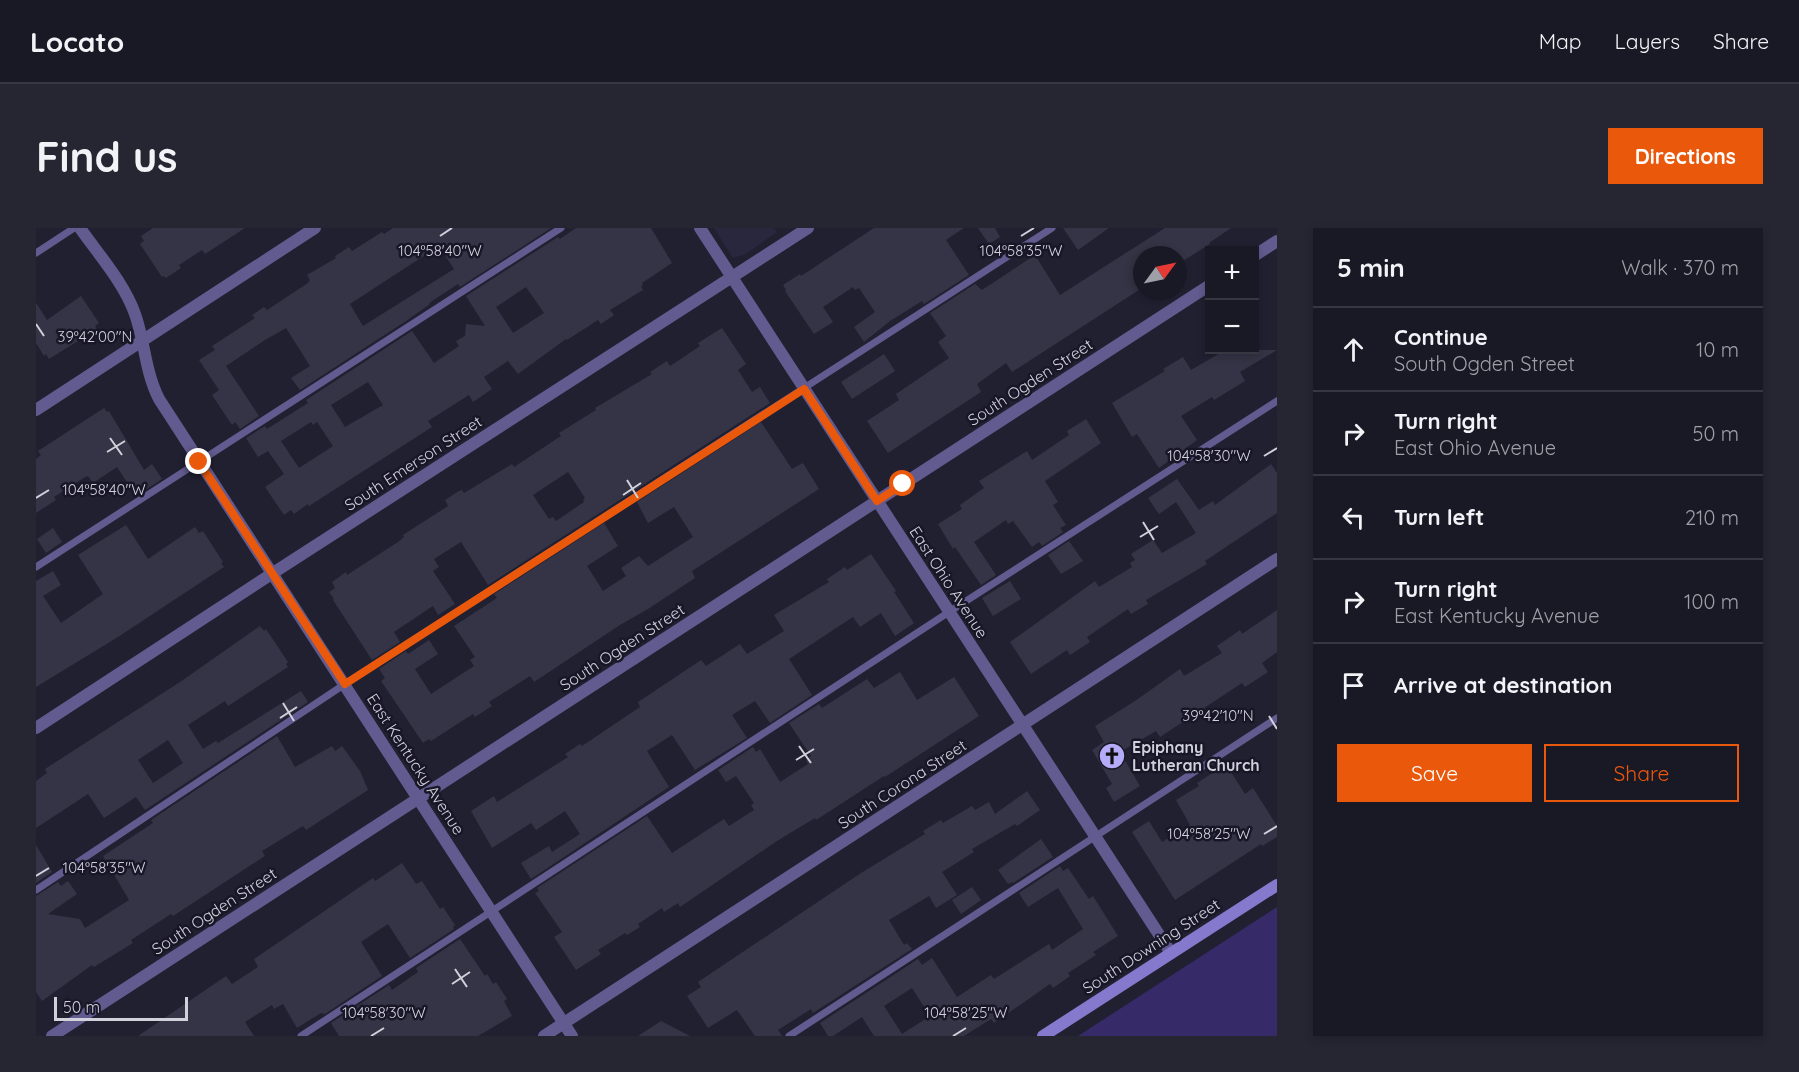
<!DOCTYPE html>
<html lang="en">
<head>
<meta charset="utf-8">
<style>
	:root { --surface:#191825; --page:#262532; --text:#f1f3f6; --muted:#9fa0a7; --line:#373742; --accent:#ea580c }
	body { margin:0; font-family:Quicksand,sans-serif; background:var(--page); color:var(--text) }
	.controls { position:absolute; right:18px; top:18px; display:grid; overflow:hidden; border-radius:0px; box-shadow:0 3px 9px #0003 }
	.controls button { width:54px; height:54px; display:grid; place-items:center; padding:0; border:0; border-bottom:2px solid var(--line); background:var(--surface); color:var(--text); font:30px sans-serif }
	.compass { position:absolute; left:1097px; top:18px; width:54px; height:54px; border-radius:50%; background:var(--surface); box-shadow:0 3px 9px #0003; rotate:57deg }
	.scale { position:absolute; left:18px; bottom:15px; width:134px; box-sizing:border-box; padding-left:6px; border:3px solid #d1d1dc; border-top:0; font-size:16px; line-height:21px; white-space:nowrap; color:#d1d1dc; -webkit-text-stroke:4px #181627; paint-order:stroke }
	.stop { position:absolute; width:18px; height:18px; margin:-14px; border:4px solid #ea580c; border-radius:50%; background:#fff }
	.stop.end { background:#ea580c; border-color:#fff; box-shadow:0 2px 6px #0008 }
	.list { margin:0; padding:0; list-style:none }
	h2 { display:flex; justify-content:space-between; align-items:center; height:78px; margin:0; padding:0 24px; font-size:26px }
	h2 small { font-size:20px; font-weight:400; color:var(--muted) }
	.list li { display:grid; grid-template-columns:39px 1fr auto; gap:18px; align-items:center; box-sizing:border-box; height:84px; padding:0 24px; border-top:2px solid var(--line) }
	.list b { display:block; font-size:22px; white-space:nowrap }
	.list p { margin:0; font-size:20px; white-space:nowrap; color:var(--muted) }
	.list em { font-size:20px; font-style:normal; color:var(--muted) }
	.actions { display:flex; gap:12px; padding:18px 24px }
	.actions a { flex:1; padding:14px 0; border:2px solid var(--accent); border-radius:0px; text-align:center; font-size:21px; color:var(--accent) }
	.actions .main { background:var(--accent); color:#fff }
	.icon { flex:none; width:33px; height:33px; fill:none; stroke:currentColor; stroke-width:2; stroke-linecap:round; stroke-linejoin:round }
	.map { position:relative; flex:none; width:1241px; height:808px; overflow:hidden; border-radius:0px }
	header { display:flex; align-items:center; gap:36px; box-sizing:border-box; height:84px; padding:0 30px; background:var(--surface); border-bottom:2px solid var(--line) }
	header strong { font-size:28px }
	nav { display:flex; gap:33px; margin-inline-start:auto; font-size:21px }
	.intro { display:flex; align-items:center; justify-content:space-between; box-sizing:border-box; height:144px; padding:0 36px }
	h1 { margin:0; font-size:42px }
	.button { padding:15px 27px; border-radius:0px; background:var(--accent); color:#fff; font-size:21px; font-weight:700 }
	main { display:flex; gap:36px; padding:0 36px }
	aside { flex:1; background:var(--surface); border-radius:0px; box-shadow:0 3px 9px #0003 }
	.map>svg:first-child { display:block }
</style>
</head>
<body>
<header>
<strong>Locato</strong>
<nav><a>Map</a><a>Layers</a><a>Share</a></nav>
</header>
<div class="intro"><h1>Find us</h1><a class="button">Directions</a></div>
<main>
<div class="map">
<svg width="1241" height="808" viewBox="0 0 1241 808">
	<rect width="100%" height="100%" fill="#212031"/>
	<path fill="#29273e" d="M 678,0 L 738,0 L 741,4 L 710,26 L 697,30 Z"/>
	<path fill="#362a69" d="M 1241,679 L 1241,808 L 1042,808 Z"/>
	<g fill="#353446" fill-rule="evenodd">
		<path d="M 117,0 L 209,0 L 169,26 L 166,22 L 143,37 L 145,40 L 130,50 L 128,48 L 126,49 L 104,16 L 108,13 L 105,8 Z"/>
		<path d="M 357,0 L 515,0 L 424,59 L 422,56 L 393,75 L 394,76 L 370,93 L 264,162 L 255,150 L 274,138 L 250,100 L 229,112 L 190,138 L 223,188 L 204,201 L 199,194 L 196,197 L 176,167 L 183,162 L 163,132 L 179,122 L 176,118 L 219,90 L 216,87 L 228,79 L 231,82 L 272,55 L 274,52 L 271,47 L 300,30 L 299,28 L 313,19 L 316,23 L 346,4 L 348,6 ZM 403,18 L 418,41 L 327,98 L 314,76 Z"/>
		<path d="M 540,0 L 615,0 L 636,35 L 606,55 L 607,57 L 605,58 L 607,62 L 574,82 L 578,87 L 565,96 L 562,92 L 531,112 L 530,111 L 482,146 L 472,133 L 448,149 L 456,161 L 437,174 L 433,167 L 392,193 L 396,199 L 273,278 L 272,276 L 258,286 L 255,282 L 248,287 L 229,259 L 248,246 L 232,223 L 222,229 L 210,210 L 229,198 L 231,201 L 272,175 L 270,172 L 376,103 L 398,135 L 423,118 L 420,113 L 429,108 L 430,96 L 449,98 L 430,68 L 522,9 L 524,11 ZM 490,59 L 508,85 L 477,105 L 460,79 ZM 332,154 L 347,177 L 309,199 L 295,177 ZM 275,194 L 277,197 L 281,194 L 297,218 L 263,240 L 245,213 Z"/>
		<path d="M 838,0 L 928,0 L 910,12 L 933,47 L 888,76 L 886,73 L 854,93 L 828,114 L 818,99 L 839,84 L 823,60 L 819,62 L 817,59 L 787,79 L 797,94 L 778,106 L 749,63 L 750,62 L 747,57 L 764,46 L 765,48 Z"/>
		<path d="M 942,0 L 959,0 L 964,9 L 953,16 Z"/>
		<path d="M 1027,0 L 1073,0 L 1042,22 Z"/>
		<path d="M 1129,0 L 1195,0 L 1173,15 L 1174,16 L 1142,36 L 1142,27 L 1106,27 L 1106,60 L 976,144 L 970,135 L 941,156 L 945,164 L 852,225 L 831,193 L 863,172 L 860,166 L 913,130 L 902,114 L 910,108 L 894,85 L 939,56 L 946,62 L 999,27 L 1024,67 Z"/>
		<path d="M 45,68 L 63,95 L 59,98 L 61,101 L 13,131 L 10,126 L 8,128 L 0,115 L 0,75 L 11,92 Z"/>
		<path d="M 686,100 L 710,136 L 702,142 L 716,164 L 724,159 L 734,175 L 452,357 L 425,314 L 398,331 L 403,339 L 397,343 L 419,376 L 402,387 L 397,378 L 358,404 L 364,414 L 336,432 L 297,372 L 298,371 L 293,364 L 299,360 L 296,354 L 310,344 L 311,347 L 362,314 L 368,309 L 367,307 L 412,278 L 409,272 L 423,263 L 426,262 L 428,265 L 476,236 L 478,239 L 525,208 L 523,205 L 560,182 L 559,180 L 616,146 L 614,144 L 631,133 L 634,138 L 664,118 L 662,115 ZM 532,244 L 549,270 L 547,272 L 548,274 L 520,293 L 517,289 L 513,291 L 497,267 Z"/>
		<path d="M 1189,122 L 1241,122 L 1204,144 L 1209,153 L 1178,172 L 1176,169 L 1145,188 L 1161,212 L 1123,240 L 1101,206 L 1096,209 L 1076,175 L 1129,143 L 1127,141 L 1147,129 L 1155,142 Z"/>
		<path d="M 848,126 L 859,143 L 816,171 L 805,154 Z"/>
		<path d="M 68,180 L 71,184 L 73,183 L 108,242 L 116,236 L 126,251 L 100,268 L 81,239 L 57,255 L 52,248 L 49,249 L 18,269 L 20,272 L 0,285 L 0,231 L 5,227 L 2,223 Z"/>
		<path d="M 1050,191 L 1065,215 L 1009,253 L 1022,274 L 1017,277 L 1030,297 L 1024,300 L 1027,304 L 1006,318 L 1003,314 L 996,319 L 977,293 L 972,296 L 970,292 L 938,314 L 960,347 L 945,357 L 919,319 L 917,321 L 902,296 L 926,281 L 924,277 L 948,260 L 943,253 L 991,223 L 996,232 L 1033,207 L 1031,203 Z"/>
		<path d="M 725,194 L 756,241 L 767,235 L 783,261 L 656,343 L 659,350 L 612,381 L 584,397 L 498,454 L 494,448 L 453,474 L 456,478 L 439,489 L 437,486 L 395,513 L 393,511 L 387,515 L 345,453 L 349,450 L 343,441 L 370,423 L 372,426 L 393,412 L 402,426 L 379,441 L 395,466 L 438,438 L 434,432 L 439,429 L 418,398 L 461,370 L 458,366 L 568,295 L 582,318 L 551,338 L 567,363 L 590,348 L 585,340 L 603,328 L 612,338 L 657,309 L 638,279 L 612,295 L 601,274 Z"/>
		<path d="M 1235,236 L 1241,245 L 1241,285 L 1169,333 L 1171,336 L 1110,372 L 1112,376 L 1095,386 L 1092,381 L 1051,409 L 1054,414 L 1034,427 L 1031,422 L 995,446 L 974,414 L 1059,353 L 1063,359 L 1096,339 L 1094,335 L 1099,332 L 1095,326 L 1117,312 L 1126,325 L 1160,305 L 1140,274 L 1123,286 L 1112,270 L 1141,251 L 1163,282 L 1177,273 L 1179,277 Z"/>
		<path d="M 90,297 L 112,331 L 159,299 L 163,305 L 167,303 L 187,334 L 185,335 L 188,339 L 82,409 L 0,459 L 0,353 L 17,343 L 25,357 L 7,368 L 25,395 L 67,366 L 42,327 Z"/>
		<path d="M 17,300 L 26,314 L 10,325 L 1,311 Z"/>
		<path d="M 1033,313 L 1047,333 L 1025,346 L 1012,327 Z"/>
		<path d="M 835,326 L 860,363 L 858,364 L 878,395 L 859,408 L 845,385 L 824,399 L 817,389 L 753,431 L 776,467 L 734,495 L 719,473 L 696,487 L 711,510 L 659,542 L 636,507 L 611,523 L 633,559 L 495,651 L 485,635 L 513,618 L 516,624 L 544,606 L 529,583 L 500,602 L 495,595 L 456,620 L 435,583 L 458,568 L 461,574 L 532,529 L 529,526 L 544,516 L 546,518 L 604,479 L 602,474 L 665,432 L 670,438 L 704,416 L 711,426 L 748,403 L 738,387 L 793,354 L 791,351 L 809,339 L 811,342 Z"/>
		<path d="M 974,353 L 985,371 L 957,388 L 946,370 Z"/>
		<path d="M 1241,382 L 1241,424 L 1226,435 L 1232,444 L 1209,459 L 1206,455 L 1124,509 L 1120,503 L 1084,524 L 1104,558 L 1078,574 L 1070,560 L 1076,556 L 1056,522 L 1068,514 L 1059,498 L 1099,473 L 1144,441 L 1148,448 L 1186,425 L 1181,418 L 1204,402 L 1206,406 Z"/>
		<path d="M 224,398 L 228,403 L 230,401 L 252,434 L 250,436 L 252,439 L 192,478 L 189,473 L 152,497 L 167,521 L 180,513 L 182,515 L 265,463 L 272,474 L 109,582 L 100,569 L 68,590 L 52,566 L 0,600 L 0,553 L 11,545 L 9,541 L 144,454 ZM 132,512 L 147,535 L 117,555 L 102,532 Z"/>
		<path d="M 864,444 L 881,472 L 918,449 L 943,488 L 849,549 L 848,548 L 780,592 L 779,590 L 741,613 L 644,679 L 642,675 L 628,684 L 626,680 L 602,696 L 604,699 L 591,707 L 589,705 L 562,722 L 565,726 L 540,742 L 518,709 L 526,704 L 499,665 L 503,663 L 501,660 L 611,588 L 636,625 L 688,591 L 693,598 L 718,582 L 715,577 L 718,575 L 700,548 L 690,554 L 682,542 L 717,519 L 720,524 L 724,521 L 744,554 L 772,536 L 770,532 L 775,528 L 753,495 L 783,476 L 786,480 L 831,451 L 838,460 Z"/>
		<path d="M 241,508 L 259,539 L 296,518 L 299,523 L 306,518 L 324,543 L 332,562 L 270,602 L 267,598 L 226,623 L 229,628 L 137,688 L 135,686 L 95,712 L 97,715 L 58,739 L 56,737 L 6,773 L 0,764 L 0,668 L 22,654 L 25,658 L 32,653 L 41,666 L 12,686 L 44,691 L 49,700 L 93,672 L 67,628 L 117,595 L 115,592 Z"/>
		<path d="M 1190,536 L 1209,566 L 1217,560 L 1241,598 L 1241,609 L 1226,618 L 1225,616 L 1139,672 L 1096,604 L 1113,593 L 1126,614 L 1154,597 L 1140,572 L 1163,558 L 1161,555 Z"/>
		<path d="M 991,563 L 1004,582 L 981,598 L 979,596 L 936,621 L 938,624 L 906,644 L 921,667 L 900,680 L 893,668 L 853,692 L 868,717 L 871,715 L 876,721 L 777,785 L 775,781 L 742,802 L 746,808 L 719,808 L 701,782 L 672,800 L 651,768 L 665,759 L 662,754 L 825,645 L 889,606 L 887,603 L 905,592 L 907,595 L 936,578 L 939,582 L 953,574 L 959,586 Z"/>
		<path d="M 1005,611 L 1017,629 L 977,655 L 976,654 L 972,656 L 962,642 Z"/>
		<path d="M 0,617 L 16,644 L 0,655 Z"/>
		<path d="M 366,635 L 380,656 L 386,653 L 404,681 L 407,679 L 419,697 L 417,699 L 418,701 L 374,730 L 352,696 L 325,714 L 346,748 L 289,786 L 285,785 L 261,800 L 247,776 L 238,781 L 236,777 L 209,794 L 218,808 L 102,808 L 190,748 L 196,756 L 222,739 L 218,731 L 337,650 L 339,653 Z"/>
		<path d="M 1024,638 L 1027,643 L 1032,640 L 1053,671 L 1057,668 L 1082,708 L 1057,724 L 1060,727 L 1032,745 L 1034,748 L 1017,760 L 1014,756 L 958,795 L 955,791 L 928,808 L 838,808 L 826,789 L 797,808 L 792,808 L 784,795 L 882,731 L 886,737 L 896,730 L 921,769 L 955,747 L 958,751 L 1013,716 L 1016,722 L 1047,701 L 1022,660 L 992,679 L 983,665 ZM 876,760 L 894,788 L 866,806 L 848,778 Z"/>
		<path d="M 936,659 L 945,672 L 925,686 L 916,672 Z"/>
		<path d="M 424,711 L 449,748 L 451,746 L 457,756 L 460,754 L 471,771 L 468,773 L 476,788 L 442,808 L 303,808 L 295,795 L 353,757 L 356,762 L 382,744 L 380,740 Z"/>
		<path d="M 625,793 L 654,808 L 602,808 Z"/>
	</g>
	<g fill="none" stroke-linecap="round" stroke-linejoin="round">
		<g stroke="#615b8f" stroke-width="7">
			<path d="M 0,25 L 38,0"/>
			<path d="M 0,339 L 525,0"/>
			<path d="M 0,662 L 309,456 L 1016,0"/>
			<path d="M 265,808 L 913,384 L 1241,173"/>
			<path d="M 753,808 L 1241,490"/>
		</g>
		<g stroke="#615b8f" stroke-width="12">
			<path d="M 44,0 C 63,27 88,55 99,86 C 109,114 109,144 123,171 L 536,808"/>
			<path d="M 664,0 L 1135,725"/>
			<path d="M 1218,28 L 1241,13"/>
			<path d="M 0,182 L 279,0"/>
			<path d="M 16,808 L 1174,57"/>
			<path d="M 508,808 L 1241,331"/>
		</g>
		<path stroke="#615b8f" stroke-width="12" d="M 0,500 L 237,345 L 772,0"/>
		<path stroke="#8579ce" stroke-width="12" d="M 1007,808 L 1241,657"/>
	</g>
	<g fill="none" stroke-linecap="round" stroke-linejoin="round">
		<path stroke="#ea580c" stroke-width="8" d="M 163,234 L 309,456 L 768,161 L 841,273 L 867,256"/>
	</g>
	<path fill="none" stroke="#d1d1dc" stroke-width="2" d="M 404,8 L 416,0M 985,8 L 998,0M 0,96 L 8,108M 74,210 L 86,227M 71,224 L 89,213M 1228,228 L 1241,220M 591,252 L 602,270M 587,267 L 605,255M 0,270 L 13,262M 1107,294 L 1118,312M 1104,309 L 1122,298M 247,475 L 258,493M 1233,488 L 1241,501M 244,490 L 261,479M 763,518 L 775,535M 760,532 L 778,521M 1228,606 L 1241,598M 0,648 L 13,640M 419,741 L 431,759M 416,756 L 434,744M 335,808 L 348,800M 917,808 L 930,800"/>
	<defs>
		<symbol id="church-disc" viewBox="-11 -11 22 22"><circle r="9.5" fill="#b4acf9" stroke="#181627"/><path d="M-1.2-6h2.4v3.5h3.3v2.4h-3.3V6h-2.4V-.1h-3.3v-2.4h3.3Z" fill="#111"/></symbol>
	</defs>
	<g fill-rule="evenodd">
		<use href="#church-disc" x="1061" y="513" width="30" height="30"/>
	</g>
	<g text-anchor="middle" stroke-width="5" stroke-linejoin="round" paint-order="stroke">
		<g font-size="16" fill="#d1d1dc" stroke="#181627">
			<text transform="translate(994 154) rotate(-33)" y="6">South Ogden Street</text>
			<text transform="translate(377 235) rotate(-33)" y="6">South Emerson Street</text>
			<text transform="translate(913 354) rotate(57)" y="6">East Ohio Avenue</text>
			<text transform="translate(586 419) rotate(-33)" y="6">South Ogden Street</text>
			<text transform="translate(380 536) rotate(57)" y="6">East Kentucky Avenue</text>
			<text transform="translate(866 556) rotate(-33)" y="6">South Corona Street</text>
			<text transform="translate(178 683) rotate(-33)" y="6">South Ogden Street</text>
			<text transform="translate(1115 718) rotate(-33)" y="6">South Downing Street</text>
		</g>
		<g font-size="16" font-weight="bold" fill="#d1d1dc" stroke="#181627" text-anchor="start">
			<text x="1096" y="525">Epiphany<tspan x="1096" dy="18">Lutheran Church</tspan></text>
		</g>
	</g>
	<g font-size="15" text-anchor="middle" fill="#d1d1dc" stroke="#181627" stroke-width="5" stroke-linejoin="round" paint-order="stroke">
		<text x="404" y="28">104°58'40"W</text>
		<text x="985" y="28">104°58'35"W</text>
		<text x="59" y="114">39°42'00"N</text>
		<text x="1173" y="233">104°58'30"W</text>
		<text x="68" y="267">104°58'40"W</text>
		<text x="1182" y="493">39°42'10"N</text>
		<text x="1173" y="611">104°58'25"W</text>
		<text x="68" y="645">104°58'35"W</text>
		<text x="348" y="790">104°58'30"W</text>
		<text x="930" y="790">104°58'25"W</text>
	</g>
</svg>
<div class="controls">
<button>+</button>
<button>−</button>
</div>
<svg class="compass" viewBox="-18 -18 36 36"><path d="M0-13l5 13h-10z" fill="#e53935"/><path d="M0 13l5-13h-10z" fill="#9fa0a7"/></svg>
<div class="scale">50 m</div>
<div class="stop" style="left:867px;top:256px"></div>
<div class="stop end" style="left:163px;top:234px"></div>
</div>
<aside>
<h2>5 min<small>Walk · 370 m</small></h2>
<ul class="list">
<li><svg class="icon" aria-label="ahead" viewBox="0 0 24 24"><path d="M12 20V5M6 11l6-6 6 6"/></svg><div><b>Continue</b><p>South Ogden Street</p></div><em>10 m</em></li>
<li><svg class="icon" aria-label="right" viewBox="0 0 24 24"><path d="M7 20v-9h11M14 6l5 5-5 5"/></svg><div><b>Turn right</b><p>East Ohio Avenue</p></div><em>50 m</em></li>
<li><svg class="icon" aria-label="left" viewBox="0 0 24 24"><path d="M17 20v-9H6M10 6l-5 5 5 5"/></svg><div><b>Turn left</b></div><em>210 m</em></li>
<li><svg class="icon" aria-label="right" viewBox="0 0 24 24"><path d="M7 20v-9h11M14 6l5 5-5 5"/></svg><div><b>Turn right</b><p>East Kentucky Avenue</p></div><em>100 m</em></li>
<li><svg class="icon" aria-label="arrive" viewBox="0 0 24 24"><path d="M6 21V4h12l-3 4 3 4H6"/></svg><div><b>Arrive at destination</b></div></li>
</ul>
<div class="actions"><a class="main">Save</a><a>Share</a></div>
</aside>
</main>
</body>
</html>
